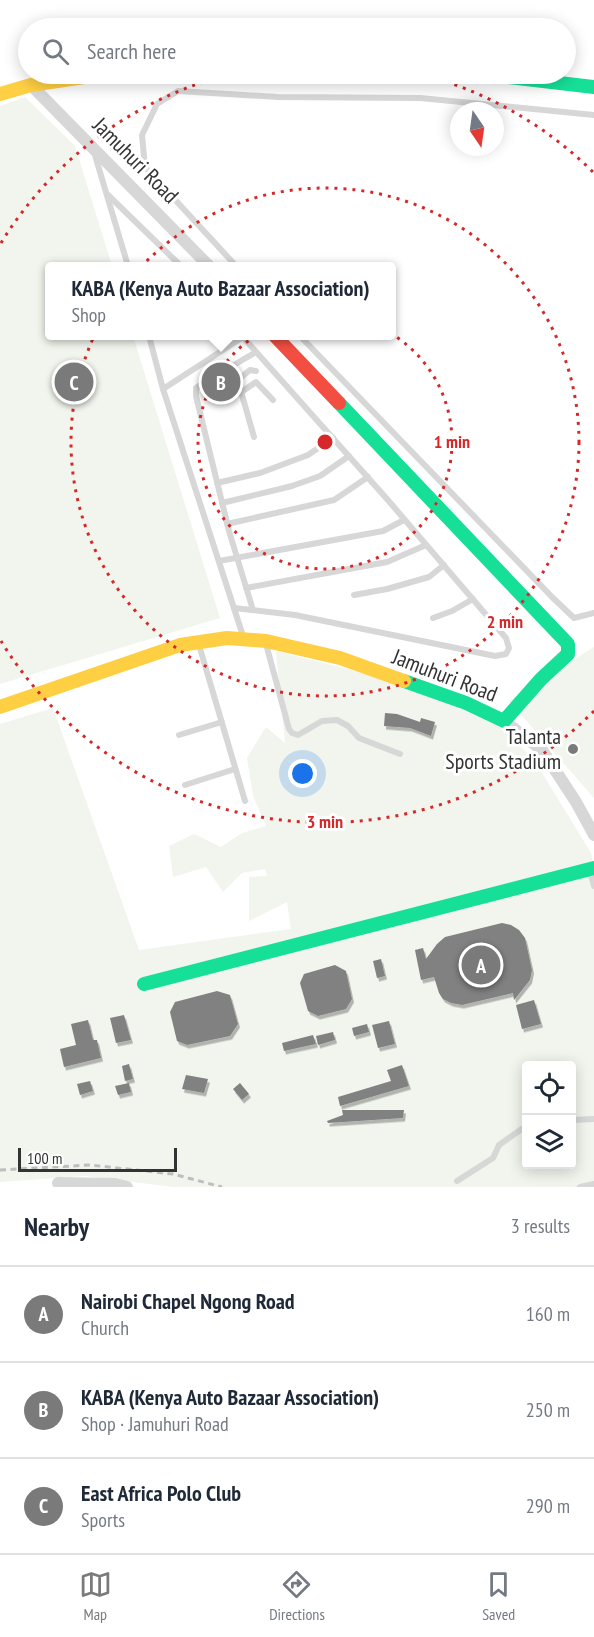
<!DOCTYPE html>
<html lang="en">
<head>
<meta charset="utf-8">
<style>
	:root { --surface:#fff; --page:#f2f2f3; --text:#1f2937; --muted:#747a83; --line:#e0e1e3; --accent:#7a7a7a }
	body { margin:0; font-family:"PT Sans Narrow",sans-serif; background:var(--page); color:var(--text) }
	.controls { position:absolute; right:18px; bottom:18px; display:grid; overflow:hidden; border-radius:6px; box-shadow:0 3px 15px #0003 }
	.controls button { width:54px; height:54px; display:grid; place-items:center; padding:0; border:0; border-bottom:2px solid var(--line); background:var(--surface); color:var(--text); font:30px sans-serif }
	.compass { position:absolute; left:450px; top:102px; width:54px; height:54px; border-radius:50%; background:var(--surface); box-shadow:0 3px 15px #0003; rotate:167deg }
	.scale { position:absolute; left:18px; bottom:15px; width:159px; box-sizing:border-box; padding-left:6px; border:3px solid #333; border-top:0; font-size:16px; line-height:21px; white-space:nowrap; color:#333; -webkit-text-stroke:4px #fff; paint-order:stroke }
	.you { position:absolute; left:303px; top:774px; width:21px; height:21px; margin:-15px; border:4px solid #fff; border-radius:50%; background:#1a73e8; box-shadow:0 0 0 9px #1a73e833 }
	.badge { display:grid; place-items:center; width:39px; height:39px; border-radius:50%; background:var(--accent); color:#fff; font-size:20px; font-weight:700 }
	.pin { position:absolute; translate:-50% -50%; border:3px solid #fff; box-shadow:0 2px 6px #0006 }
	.popup { position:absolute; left:45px; top:262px; width:351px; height:78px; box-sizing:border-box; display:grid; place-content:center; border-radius:6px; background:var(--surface); filter:drop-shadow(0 2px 4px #0005); font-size:20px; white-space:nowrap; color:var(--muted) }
	.popup b { font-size:22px; color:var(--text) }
	.popup::after { content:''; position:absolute; left:50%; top:100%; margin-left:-12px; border:12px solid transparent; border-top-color:var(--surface) }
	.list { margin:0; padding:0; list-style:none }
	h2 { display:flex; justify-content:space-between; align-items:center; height:78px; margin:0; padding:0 24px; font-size:26px }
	h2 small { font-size:20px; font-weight:400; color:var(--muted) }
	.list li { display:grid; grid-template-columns:39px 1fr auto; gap:18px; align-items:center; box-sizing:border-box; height:96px; padding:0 24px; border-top:2px solid var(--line) }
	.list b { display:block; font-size:22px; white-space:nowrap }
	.list p { margin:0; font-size:20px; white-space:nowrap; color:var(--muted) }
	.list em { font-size:20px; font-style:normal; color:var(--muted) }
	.icon { flex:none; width:33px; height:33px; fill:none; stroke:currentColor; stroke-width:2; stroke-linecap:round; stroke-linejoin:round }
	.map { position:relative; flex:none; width:594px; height:1187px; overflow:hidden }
	.search { position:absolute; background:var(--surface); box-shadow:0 3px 15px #0003; left:18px; right:18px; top:18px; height:66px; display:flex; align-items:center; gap:15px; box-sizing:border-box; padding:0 21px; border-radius:33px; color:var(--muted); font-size:22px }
	.sheet { height:366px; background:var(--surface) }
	nav { display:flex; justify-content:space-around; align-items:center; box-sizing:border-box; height:84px; border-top:2px solid var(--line); background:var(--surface); font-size:16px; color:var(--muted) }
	nav a { display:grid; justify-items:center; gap:3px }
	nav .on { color:var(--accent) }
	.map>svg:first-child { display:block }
</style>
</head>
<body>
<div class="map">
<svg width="594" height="1187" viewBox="0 0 594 1187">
	<defs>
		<filter id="shadow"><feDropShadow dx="2" dy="3.5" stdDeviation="0" flood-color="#0004"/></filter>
	</defs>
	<rect width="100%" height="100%" fill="#fff"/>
	<g fill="#f1f5ed" fill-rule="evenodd">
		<path d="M 25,97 L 75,146 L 112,266 L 50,266 L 50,336 L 133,336 L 220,618 L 0,684 L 0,106 Z"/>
		<path d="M 594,647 L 594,798 L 509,701 Z"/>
		<path d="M 276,651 L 355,671 L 444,702 L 498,726 L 533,758 L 591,853 L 594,864 L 594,1187 L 173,1187 L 85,1176 L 0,1182 L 0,724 L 53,708 L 139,950 L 291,929 L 287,902 L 249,921 L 249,877 L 267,876 L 265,869 L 242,873 L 223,892 L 206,867 L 173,877 L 169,846 L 194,834 L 221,847 L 242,833 L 266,826 L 253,796 L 247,758 L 266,727 L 285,743 ZM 526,1066 L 572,1066 L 572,1164 L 526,1164 Z"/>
	</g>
	<g fill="#818181" filter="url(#shadow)">
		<path d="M 385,713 L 397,714 L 420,722 L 421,718 L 435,722 L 431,736 L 410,728 L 384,726 Z"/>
		<path d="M 502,923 L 511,925 L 519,930 L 525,938 L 532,970 L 530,980 L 514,1000 L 513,993 L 462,1005 L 451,1003 L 443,999 L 439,993 L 434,977 L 421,980 L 415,950 L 423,948 L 426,959 L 437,944 L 445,937 Z"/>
		<path d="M 381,959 L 385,976 L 377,978 L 373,961 Z"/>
		<path d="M 335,965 L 346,971 L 352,999 L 346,1009 L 318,1016 L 308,1011 L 300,983 L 304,974 Z"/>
		<path d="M 217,991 L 230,995 L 238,1024 L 230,1036 L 187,1045 L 177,1041 L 170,1012 L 175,1002 Z"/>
		<path d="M 534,1000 L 541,1024 L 522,1029 L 516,1005 Z"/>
		<path d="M 124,1015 L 131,1040 L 116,1043 L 110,1018 Z"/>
		<path d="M 88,1020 L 93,1040 L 97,1040 L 101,1058 L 64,1067 L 60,1049 L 76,1045 L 71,1024 Z"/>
		<path d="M 389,1021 L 395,1044 L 378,1048 L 372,1025 Z"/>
		<path d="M 367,1024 L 369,1032 L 354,1036 L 352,1028 Z"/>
		<path d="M 333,1032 L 335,1040 L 318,1045 L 316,1036 Z"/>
		<path d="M 313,1035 L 316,1044 L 284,1051 L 282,1043 Z"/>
		<path d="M 129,1064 L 133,1079 L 125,1081 L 122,1066 Z"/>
		<path d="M 402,1065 L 409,1086 L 340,1106 L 338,1097 L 391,1081 L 387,1070 Z"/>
		<path d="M 186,1075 L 208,1079 L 204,1093 L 182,1089 Z"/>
		<path d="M 90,1081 L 93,1091 L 80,1095 L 77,1084 Z"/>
		<path d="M 129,1083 L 131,1092 L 118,1095 L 115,1086 Z"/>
		<path d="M 240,1083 L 249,1094 L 242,1100 L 233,1089 Z"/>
		<path d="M 342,1110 L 404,1110 L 403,1118 L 328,1123 L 327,1121 L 343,1115 Z"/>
	</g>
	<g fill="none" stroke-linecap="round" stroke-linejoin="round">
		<g stroke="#d7d7d7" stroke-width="6">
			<path d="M 94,152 L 128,266"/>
			<path d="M 108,195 L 181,266"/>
			<path d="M 236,266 L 145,167 L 142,135 L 157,104 L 178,91 L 278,97 L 420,98 L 594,115"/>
			<path d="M 149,336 L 163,389 L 243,636"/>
			<path d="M 300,336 L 552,597 L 574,618 L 594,613"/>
			<path d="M 223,371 L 242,395 L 254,437"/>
			<path d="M 233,384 L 250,370 L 256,371"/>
			<path d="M 163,389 L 243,337"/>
			<path d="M 240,393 L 256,382 L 273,400"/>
			<path d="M 217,483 L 260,473 L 308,455 L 333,438"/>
			<path d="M 222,503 L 292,486 L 320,476 L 349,456"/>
			<path d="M 227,524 L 334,500 L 368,477"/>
			<path d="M 219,561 L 383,531 L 404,520"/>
			<path d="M 246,588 L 387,562 L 426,545"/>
			<path d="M 354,595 L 387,589 L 429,577 L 444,565"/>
			<path d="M 234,608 L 295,615 L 495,656 L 506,654 L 509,648 L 506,638 L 387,499 L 242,336"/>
			<path d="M 253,610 L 229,531 L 196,396 L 196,388 L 203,383 L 256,352"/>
			<path d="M 433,618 L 452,611 L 473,599"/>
			<path d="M 266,644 L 289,729 L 292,733 L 298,735 L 322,721 L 337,720 L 348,726 L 359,738 L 400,754"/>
			<path d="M 199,645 L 245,801"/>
			<path d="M 179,735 L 222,722"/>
			<path d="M 185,785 L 235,769"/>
			<path d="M 590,870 L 594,886"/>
			<path d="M 572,1120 L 594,1119"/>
			<path d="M 457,1181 L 493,1158 L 499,1145 L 526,1126"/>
			<path d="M 580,1187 L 594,1184"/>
		</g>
		<g stroke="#d7d7d7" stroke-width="12">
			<path d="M 31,85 L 209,266"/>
			<path d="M 504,721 L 542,750 L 576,802 L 594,835"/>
			<path d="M 58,1183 L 115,1184 L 127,1187"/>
		</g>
		<g stroke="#16e098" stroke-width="14">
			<path d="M 289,74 L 340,77 L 483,74 L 594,87"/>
			<path d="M 339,403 L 568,644 L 568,654 L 541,679 L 504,721 L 466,703 L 404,681"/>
			<path d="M 144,984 L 594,868"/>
		</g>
		<g stroke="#ffcf43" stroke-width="14">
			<path d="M 0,94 L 31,85 L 104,74"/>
			<path d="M 0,707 L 180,645 L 227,638 L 266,641 L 340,658 L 404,681"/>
		</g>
		<path stroke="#f24e42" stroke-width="14" d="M 275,336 L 339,403"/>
		<path stroke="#bebebe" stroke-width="3" stroke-dasharray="6 4.5" stroke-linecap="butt" d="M 0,1170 L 90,1165 L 173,1174 L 222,1187"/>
	</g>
	<g fill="none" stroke="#d62828" stroke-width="3" stroke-dasharray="3 6">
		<circle cx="325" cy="442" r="127"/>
		<circle cx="325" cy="442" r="254"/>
		<path d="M594 711A380 380 0 0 1 1 641M1 243A380 380 0 0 1 230 74M420 74A380 380 0 0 1 594 173"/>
	</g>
	<circle fill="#7a7a7a" stroke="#fff" stroke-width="2" cx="573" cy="749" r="6"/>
	<g text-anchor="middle" stroke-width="6" stroke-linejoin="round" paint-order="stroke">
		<g font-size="22" fill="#333" stroke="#fff">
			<text transform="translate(136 160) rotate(45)" y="8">Jamuhuri Road</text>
			<text transform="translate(445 675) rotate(21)" y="8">Jamuhuri Road</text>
		</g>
		<g font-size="22" fill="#333" stroke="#fff" text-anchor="end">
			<text x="561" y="744">Talanta<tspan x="561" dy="25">Sports Stadium</tspan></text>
		</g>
	</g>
	<circle cx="325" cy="442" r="9" fill="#d62828" stroke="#fff" stroke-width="3"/>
	<g font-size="18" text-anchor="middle" font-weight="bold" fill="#d62828" stroke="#fff" stroke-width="6" stroke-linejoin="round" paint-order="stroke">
		<text x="452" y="448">1 min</text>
		<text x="505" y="628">2 min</text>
		<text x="325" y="828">3 min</text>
	</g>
</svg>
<div class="controls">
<button><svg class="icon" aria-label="locate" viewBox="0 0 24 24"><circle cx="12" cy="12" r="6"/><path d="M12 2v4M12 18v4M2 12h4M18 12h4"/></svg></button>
<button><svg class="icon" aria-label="layers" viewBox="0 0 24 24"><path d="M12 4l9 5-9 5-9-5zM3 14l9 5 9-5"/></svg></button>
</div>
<svg class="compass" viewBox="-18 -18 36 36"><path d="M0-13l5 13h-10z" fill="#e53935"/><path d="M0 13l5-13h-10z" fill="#747a83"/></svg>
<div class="scale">100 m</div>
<div class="you"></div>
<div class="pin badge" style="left:481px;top:965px">A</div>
<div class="pin badge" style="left:221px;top:382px">B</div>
<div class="popup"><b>KABA (Kenya Auto Bazaar Association)</b>Shop</div>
<div class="pin badge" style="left:74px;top:382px">C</div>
<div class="search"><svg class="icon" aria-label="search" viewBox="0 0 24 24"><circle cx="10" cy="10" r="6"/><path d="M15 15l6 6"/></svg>Search here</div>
</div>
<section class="sheet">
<h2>Nearby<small>3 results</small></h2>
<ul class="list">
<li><span class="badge">A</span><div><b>Nairobi Chapel Ngong Road</b><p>Church</p></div><em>160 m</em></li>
<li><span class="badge">B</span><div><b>KABA (Kenya Auto Bazaar Association)</b><p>Shop · Jamuhuri Road</p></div><em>250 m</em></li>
<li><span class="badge">C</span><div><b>East Africa Polo Club</b><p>Sports</p></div><em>290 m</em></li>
</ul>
</section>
<nav>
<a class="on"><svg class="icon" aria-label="map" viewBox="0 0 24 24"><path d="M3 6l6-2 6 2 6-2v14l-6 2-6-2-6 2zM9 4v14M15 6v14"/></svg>Map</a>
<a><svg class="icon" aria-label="directions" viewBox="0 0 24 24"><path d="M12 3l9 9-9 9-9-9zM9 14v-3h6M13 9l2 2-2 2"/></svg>Directions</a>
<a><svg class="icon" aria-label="saved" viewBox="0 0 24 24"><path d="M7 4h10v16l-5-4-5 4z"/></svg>Saved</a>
</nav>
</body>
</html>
